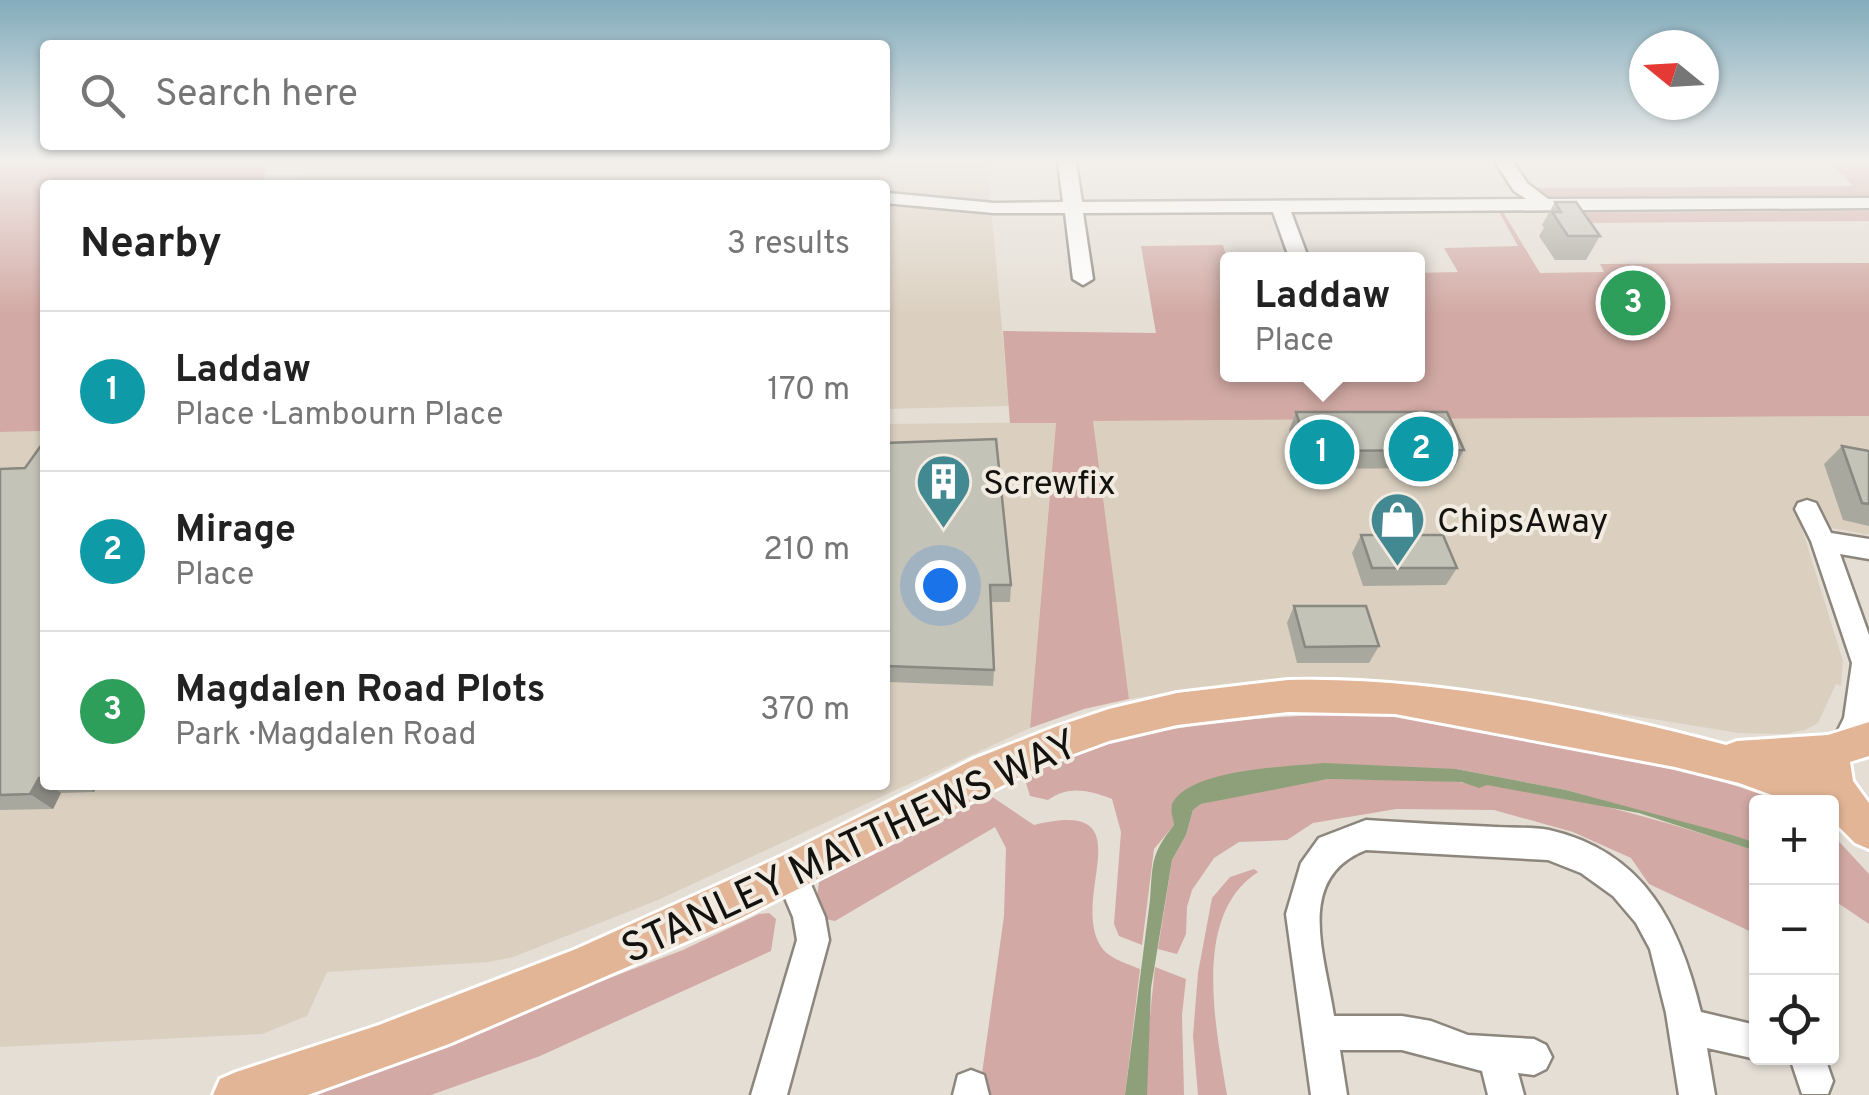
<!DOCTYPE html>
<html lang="en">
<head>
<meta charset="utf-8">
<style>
	:root { --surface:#fff; --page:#f6f6f6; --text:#222; --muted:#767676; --line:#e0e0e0; --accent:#428991 }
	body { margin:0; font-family:Overpass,sans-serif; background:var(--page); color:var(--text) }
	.controls { position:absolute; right:30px; bottom:30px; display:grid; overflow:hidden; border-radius:10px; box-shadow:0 2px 8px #0004 }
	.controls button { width:90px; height:90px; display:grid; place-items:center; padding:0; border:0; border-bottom:2px solid var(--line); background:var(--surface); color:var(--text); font:50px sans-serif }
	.compass { position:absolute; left:1629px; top:30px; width:90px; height:90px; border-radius:50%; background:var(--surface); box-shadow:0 2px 8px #0004; rotate:288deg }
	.you { position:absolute; left:940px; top:585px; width:35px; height:35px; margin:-25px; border:8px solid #fff; border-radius:50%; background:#1a73e8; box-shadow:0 0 0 15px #1a73e833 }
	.badge { display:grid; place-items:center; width:65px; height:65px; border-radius:50%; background:var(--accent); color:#fff; font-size:32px; font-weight:700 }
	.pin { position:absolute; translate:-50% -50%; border:5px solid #fff; box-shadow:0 2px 10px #0006 }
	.popup { position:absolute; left:1220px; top:252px; width:205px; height:130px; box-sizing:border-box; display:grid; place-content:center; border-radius:10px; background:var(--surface); filter:drop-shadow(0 2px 8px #0005); font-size:32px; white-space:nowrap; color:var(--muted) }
	.popup b { font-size:38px; color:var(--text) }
	.popup::after { content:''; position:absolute; left:50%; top:100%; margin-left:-20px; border:20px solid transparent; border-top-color:var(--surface) }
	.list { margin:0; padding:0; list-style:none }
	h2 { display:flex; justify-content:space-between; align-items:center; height:130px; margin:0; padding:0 40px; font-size:42px }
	h2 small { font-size:32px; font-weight:400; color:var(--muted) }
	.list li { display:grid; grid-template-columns:65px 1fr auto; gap:30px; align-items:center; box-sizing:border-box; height:160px; padding:0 40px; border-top:2px solid var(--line) }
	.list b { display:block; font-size:38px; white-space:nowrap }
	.list p { margin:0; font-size:32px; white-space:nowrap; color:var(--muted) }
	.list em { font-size:32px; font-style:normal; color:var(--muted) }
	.icon { flex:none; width:55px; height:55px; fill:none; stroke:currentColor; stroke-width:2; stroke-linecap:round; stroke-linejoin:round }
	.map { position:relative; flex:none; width:1869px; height:1095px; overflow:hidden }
	.search { position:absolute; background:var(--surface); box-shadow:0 2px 8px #0004; left:40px; top:40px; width:850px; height:110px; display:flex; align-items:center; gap:25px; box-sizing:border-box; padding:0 35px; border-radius:10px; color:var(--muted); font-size:38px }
	.panel { position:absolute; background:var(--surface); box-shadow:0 2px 8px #0004; left:40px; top:180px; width:850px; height:610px; border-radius:10px }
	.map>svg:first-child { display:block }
</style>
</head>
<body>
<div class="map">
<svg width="1869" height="1095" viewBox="0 0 1869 1095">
	<rect width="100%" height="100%" fill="#e4ded4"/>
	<g fill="#dbd0c0">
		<path d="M 308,162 L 987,162 L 1009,406 L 885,409 L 885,185 L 297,185 Z"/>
		<path d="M 1869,416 L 1869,535 L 1800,522 L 1843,661 L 1841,686 L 1836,684 L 1818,723 L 1805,730 L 1785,734 L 1739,733 L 1435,684 L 1328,677 L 1246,682 L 1129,699 L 1092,421 Z"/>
		<path d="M 1056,422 L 1030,728 L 658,900 L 513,957 L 489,962 L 327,972 L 307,1016 L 262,1034 L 0,1047 L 0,432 L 45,431 L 45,785 L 885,785 L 885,424 Z"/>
	</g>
	<g fill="#d2a9a4">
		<path d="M 0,162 L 270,162 L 261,185 L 45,185 L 45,431 L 0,432 Z"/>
		<path d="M 1829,162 L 1869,162 L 1869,196 L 1550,198 L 1529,188 L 1853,186 Z"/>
		<path d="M 1869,211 L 1869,221 L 1575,223 L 1568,213 Z"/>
		<path d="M 1499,212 L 1503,212 L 1540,273 L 1604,272 L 1600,264 L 1869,263 L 1869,416 L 1093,421 L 1129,699 L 1084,709 L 1030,728 L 1056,423 L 1010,423 L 1003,331 L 1156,333 L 1141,246 L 1223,245 L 1227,259 L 1227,374 L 1417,374 L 1417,367 L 1423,367 L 1417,352 L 1417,273 L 1458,272 L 1444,248 L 1518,246 Z"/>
		<path d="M 1390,714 C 1524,733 1655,755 1782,802 L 1756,802 L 1756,843 L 1566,790 L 1456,769 L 1224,775 L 1184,792 L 1171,807 L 1174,825 L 1154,849 L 1142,945 L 1119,936 L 1114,924 L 1121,832 L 1112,799 C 1090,790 1068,785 1048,800 L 1030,796 L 1026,783 L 1030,773 C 1139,720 1271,715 1390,714 Z"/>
		<path d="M 1328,779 C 1371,780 1415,779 1458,782 C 1561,790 1659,819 1756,851 L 1756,934 L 1649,884 L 1631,858 L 1573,832 L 1494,810 L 1396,809 L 1313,823 L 1287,840 L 1239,842 L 1214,858 L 1192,890 L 1187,907 L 1186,934 L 1177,954 L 1158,949 L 1172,860 L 1186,835 L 1193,810 L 1201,804 L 1230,797 Z"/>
		<path d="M 985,792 L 1034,825 C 1147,797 1070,894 1100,945 C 1107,958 1126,963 1140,969 L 1125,1095 L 979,1095 L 1004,916 L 1006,848 L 995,827 L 835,921 L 825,919 L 817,898 L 819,882 L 976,803 Z"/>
		<path d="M 1832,834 L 1869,874 L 1869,924 L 1832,899 Z"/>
		<path d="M 1254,869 L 1258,872 C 1191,915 1216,1028 1227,1095 L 1198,1095 L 1193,1036 L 1198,973 L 1212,898 L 1230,877 Z"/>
		<path d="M 769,913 L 776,919 L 771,951 L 540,1056 L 431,1095 L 303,1095 L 683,950 L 759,914 Z"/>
		<path d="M 1155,967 L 1186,979 L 1182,1015 L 1184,1095 L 1147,1095 L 1146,1056 Z"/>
	</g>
	<path fill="#8da07a" d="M 1324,763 L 1456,769 L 1566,790 L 1732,835 L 1756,843 L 1756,851 L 1639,813 L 1487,785 L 1479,788 L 1462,782 L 1328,779 L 1201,804 L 1193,810 L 1186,835 L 1172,860 L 1151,988 L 1147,1095 L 1125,1095 L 1150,900 C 1153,864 1150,855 1174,825 C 1173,817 1169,809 1173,802 C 1194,768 1288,767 1324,763 Z"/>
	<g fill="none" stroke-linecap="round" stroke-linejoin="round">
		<defs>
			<g id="minor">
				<path d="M 1058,162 L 1076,162 L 1082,202 L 1526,199 L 1514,191 L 1495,162 L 1513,162 L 1527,183 L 1548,199 L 1869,198 L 1869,208 L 1291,212 L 1309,260 L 1290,260 L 1273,212 L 1083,213 L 1093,279 L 1083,285 L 1073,279 L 1065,213 L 994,213 L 885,203 L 888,193 L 994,203 L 1063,202 Z"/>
				<path d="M 1807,500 L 1816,503 L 1831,533 L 1869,539 L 1869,559 L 1840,554 L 1869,635 L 1869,726 L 1855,753 L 1845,757 L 1835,753 L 1831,744 L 1844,718 L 1852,663 L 1811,541 L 1795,509 L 1798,503 Z"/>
				<path d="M 1366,820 C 1409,823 1453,825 1496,827 C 1513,828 1533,827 1549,830 C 1645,852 1680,925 1701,1012 L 1756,1025 L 1756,1058 L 1761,1058 L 1756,1059 L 1707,1048 L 1715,1095 L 1679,1095 L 1666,1013 L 1650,949 L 1636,923 L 1613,896 L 1581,873 L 1548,860 L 1366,850 C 1294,878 1325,955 1334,1016 L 1402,1016 L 1431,1021 L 1468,1035 L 1534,1039 L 1546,1045 L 1552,1057 L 1546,1069 L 1534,1075 L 1518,1073 L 1524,1095 L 1488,1095 L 1482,1071 L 1402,1050 L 1340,1050 L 1347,1095 L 1311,1095 L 1286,914 L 1301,863 L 1319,838 Z"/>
				<path d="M 790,857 L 801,861 L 825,917 L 829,940 L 787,1095 L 751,1095 L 797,940 L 793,917 L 774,872 L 779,861 Z"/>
				<path d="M 1790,1058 L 1825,1058 L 1833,1081 L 1828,1094 L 1802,1094 Z"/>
				<path d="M 971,1070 L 984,1075 L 989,1095 L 953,1095 L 958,1075 Z"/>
			</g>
			<path id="major" d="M 1288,680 C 1428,676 1590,709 1726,745 L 1737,741 L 1828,735 L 1869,722 L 1869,756 L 1850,762 L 1853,781 L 1869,803 L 1869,849 L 1855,843 L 1832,820 L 1832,802 L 1791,802 L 1739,783 L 1675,767 L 1395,714 L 1288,712 L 1177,725 L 1109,741 L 1041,766 L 741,918 L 449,1044 L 308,1095 L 213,1095 L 220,1079 L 236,1072 L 379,1025 L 576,949 L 780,857 L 974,759 L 1055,727 L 1109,709 L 1177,693 Z"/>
		</defs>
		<use href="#minor" stroke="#8c867d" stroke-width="5"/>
		<use href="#major" stroke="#fff" stroke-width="6"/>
		<use href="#minor" fill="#fff" fill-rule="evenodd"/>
		<use href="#major" fill="#e3b597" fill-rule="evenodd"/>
	</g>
	<g fill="#a9a89e">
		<path d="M 1555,202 L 1600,236 L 1586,260 L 1555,260 L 1539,236 L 1544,228 L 1542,225 Z"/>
		<path d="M 1296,412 L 1464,450 L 1454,468 L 1301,469 L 1289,430 Z"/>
		<path d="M 885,443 L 1011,585 L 1010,602 L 991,602 L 994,670 L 993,686 L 889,682 L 888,734 L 885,734 Z"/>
		<path d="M 1842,446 L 1869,451 L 1869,526 L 1843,520 L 1824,464 Z"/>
		<path d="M 45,447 L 45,785 L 97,785 L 94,792 L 61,793 L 53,809 L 0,810 L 0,469 L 25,468 Z"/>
		<path d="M 1361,535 L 1457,568 L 1446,585 L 1363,586 L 1352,553 Z"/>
		<path d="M 1294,606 L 1379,646 L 1369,663 L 1297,663 L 1287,623 Z"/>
	</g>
	<g fill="#898881">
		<path d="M 888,666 L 889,682 L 888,734 L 887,718 Z"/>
		<path d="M 39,778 L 45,782 L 45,785 L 50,785 L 61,793 L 53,809 L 30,794 Z"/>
		<path d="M 85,785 L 97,785 L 94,792 Z"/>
	</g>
	<g fill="#c4c3b8" stroke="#898881" stroke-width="2.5">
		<path d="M 1555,202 L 1576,202 L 1600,236 L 1568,236 L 1552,212 L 1561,212 Z"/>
		<path d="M 1296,412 L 1447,412 L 1464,450 L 1308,451 Z"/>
		<path d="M 996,439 L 1011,585 L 990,585 L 994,670 L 888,666 L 887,718 L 885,718 L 885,443 Z"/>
		<path d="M 1842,446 L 1869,451 L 1869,504 L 1862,503 Z"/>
		<path d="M 40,447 L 45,447 L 45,778 L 39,778 L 30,794 L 0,795 L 0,469 L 25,468 Z"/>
		<path d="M 1361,535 L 1443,535 L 1457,568 L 1372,568 Z"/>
		<path d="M 1294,606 L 1366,606 L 1379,646 L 1305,647 Z"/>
	</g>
	<linearGradient id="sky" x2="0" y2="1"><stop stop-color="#83acbc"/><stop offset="0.51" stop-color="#f3f0ec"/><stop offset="1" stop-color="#f3f0ec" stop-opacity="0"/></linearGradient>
	<rect width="1869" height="315" fill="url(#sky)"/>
	<defs>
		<symbol id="building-pin" viewBox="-11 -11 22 30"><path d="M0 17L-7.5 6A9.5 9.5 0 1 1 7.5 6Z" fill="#428991" stroke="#f1ebe1"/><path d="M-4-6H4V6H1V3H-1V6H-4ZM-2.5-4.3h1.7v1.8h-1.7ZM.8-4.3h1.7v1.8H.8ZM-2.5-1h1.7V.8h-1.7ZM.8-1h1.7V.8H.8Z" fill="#fff"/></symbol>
		<symbol id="shop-pin" viewBox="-11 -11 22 30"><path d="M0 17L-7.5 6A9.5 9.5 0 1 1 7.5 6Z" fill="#428991" stroke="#f1ebe1"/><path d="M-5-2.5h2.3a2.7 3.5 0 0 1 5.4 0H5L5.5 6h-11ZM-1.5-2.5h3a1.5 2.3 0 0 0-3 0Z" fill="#fff"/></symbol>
	</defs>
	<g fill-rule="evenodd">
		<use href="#building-pin" x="912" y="450" width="63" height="86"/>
		<use href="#shop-pin" x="1366" y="488" width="63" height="86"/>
	</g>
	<g text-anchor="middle" stroke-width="8" stroke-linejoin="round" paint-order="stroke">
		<g font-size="35" fill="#14120e" stroke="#f1ebe1" text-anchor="start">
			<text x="983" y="494">Screwfix</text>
			<text x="1437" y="532">ChipsAway</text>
		</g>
		<g font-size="42" fill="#14120e" stroke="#f1ebe1">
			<text transform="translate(849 845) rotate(-25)" y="15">STANLEY MATTHEWS WAY</text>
		</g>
	</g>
</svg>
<div class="controls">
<button>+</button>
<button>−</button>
<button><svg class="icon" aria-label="locate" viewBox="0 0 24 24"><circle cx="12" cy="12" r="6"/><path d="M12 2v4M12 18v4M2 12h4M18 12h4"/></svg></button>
</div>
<svg class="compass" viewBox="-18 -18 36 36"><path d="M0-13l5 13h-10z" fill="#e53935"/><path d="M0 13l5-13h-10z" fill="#767676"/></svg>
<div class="you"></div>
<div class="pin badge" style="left:1322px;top:452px;background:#0f9aa8">1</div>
<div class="popup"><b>Laddaw</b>Place</div>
<div class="pin badge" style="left:1421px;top:449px;background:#0f9aa8">2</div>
<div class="pin badge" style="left:1633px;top:303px;background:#2e9e5b">3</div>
<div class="search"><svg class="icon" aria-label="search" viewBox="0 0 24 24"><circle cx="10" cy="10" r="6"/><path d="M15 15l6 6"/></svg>Search here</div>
<section class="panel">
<h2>Nearby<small>3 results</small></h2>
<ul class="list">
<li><span class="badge" style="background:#0f9aa8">1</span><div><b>Laddaw</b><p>Place · Lambourn Place</p></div><em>170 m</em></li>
<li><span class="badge" style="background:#0f9aa8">2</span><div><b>Mirage</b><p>Place</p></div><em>210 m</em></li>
<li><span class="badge" style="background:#2e9e5b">3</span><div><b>Magdalen Road Plots</b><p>Park · Magdalen Road</p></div><em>370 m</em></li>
</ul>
</section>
</div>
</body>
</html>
